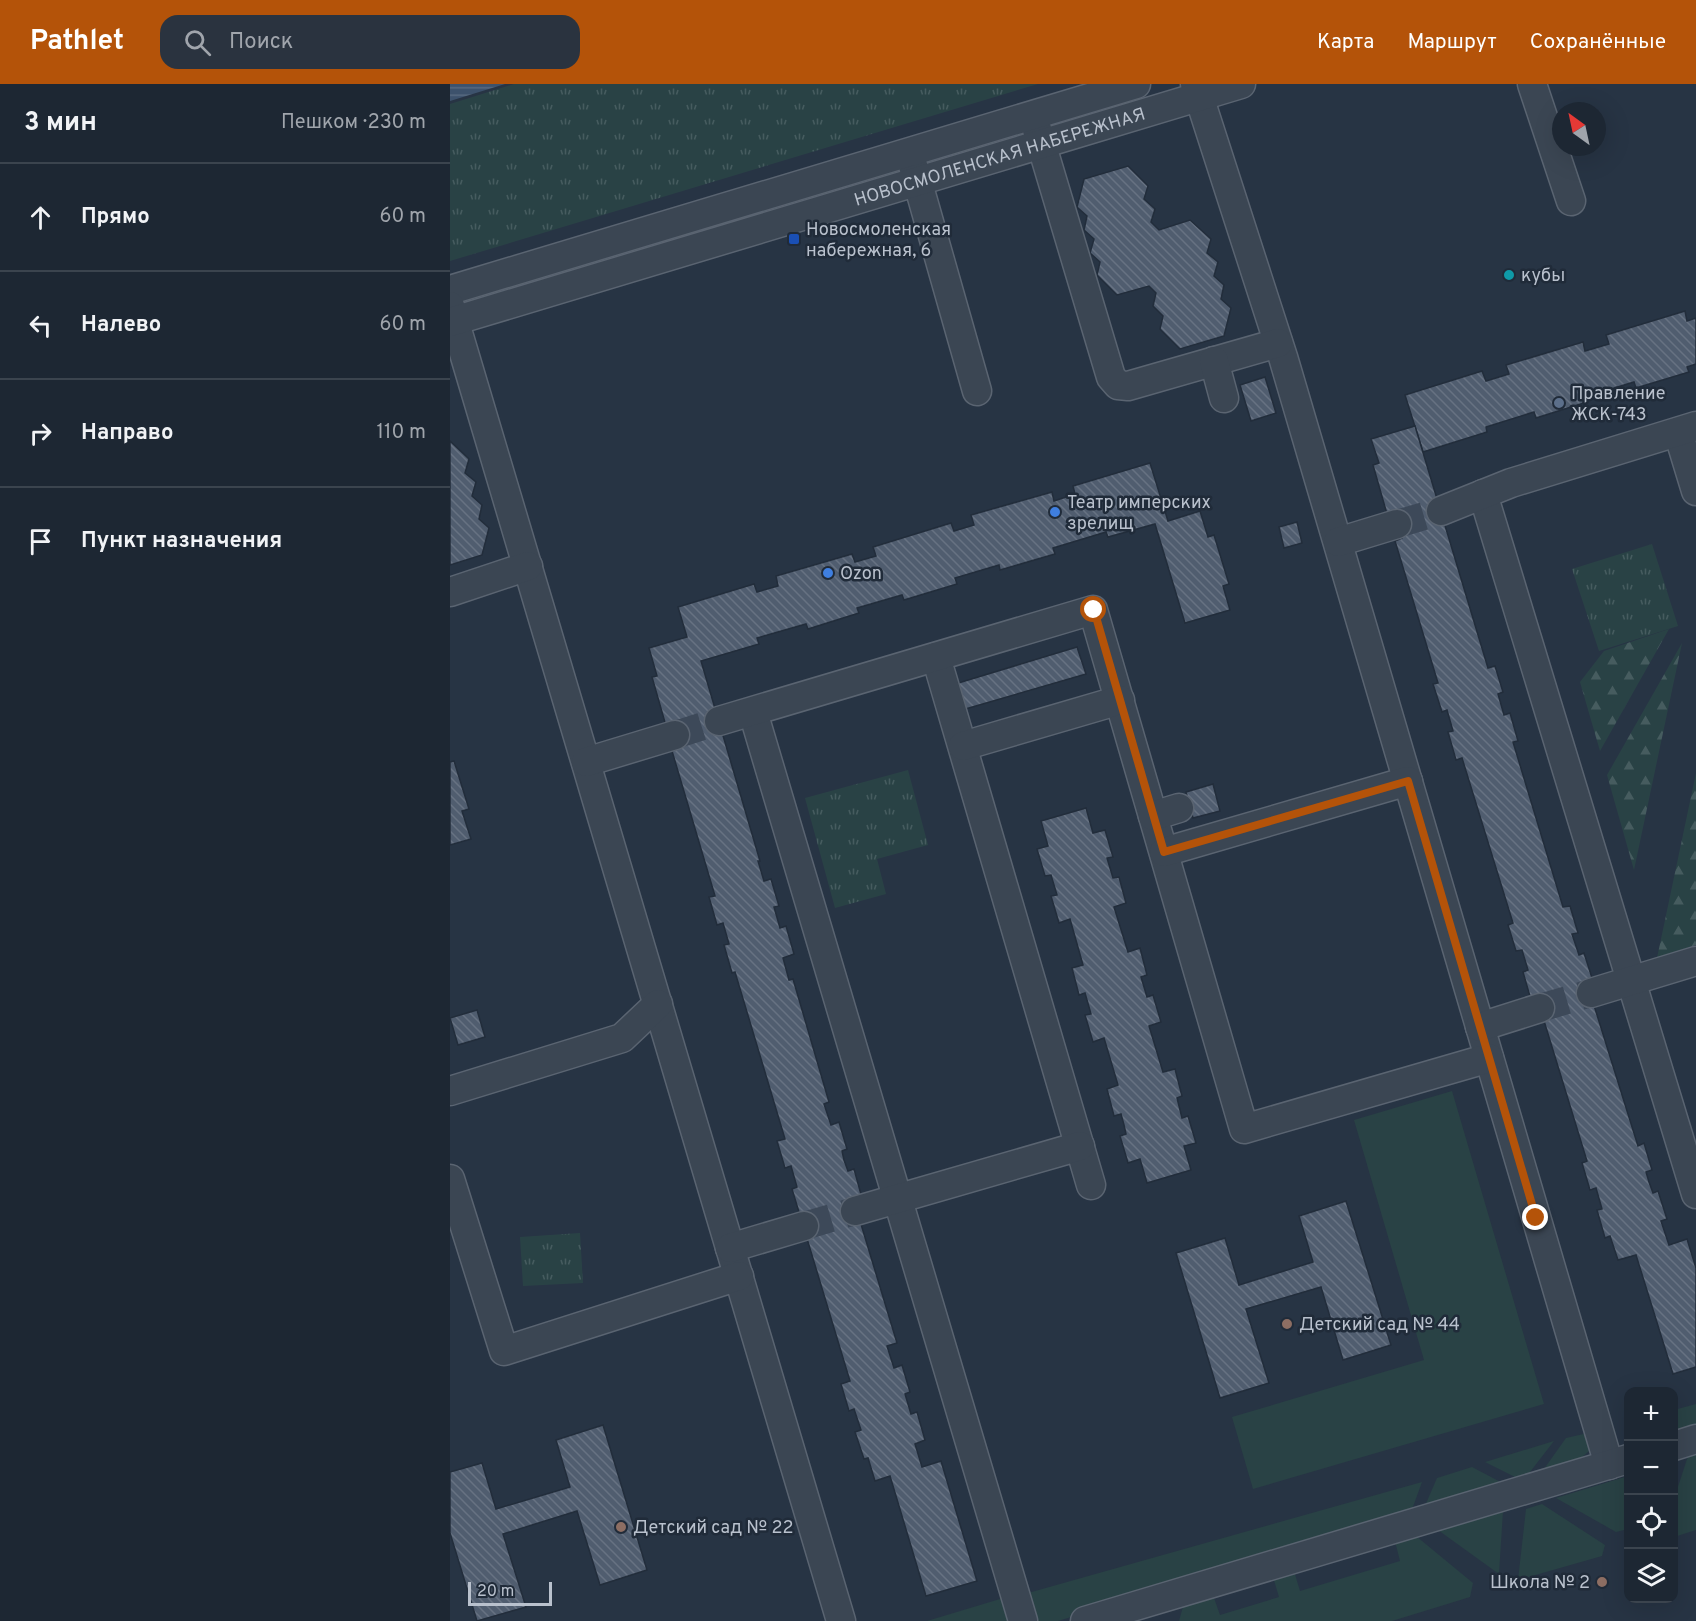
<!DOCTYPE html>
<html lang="ru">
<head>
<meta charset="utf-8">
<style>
	:root { --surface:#1d2733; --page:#2a333f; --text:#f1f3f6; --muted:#a0a5ac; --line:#3b444e; --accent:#b45309 }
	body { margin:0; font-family:Overpass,sans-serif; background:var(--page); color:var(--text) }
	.controls { position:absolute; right:18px; bottom:18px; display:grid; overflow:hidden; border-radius:12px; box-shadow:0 6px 24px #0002 }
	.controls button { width:54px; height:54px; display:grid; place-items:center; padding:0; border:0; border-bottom:2px solid var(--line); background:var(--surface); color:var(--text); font:30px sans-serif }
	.compass { position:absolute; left:1102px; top:18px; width:54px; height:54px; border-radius:50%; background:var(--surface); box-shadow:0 6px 24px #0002; rotate:327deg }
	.scale { position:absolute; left:18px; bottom:15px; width:84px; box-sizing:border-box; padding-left:6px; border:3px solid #b9c1cd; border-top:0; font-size:16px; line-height:21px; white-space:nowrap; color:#b9c1cd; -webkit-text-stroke:4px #202b39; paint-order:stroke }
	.stop { position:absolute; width:18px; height:18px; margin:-14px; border:4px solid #b45309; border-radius:50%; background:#fff }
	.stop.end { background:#b45309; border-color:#fff; box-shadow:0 2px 6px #0008 }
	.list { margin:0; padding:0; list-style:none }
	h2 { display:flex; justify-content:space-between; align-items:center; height:78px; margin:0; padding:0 24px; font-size:26px }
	h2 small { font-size:20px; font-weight:400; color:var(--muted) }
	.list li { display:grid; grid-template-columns:39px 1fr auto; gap:18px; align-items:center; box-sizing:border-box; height:108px; padding:0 24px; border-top:2px solid var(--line) }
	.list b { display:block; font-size:22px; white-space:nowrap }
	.list em { font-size:20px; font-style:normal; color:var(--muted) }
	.icon { flex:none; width:33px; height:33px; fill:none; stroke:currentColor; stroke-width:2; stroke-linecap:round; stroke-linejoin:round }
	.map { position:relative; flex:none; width:1246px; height:1537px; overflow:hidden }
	header { display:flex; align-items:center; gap:36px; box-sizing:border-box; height:84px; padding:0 30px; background:var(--accent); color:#fff }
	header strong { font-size:28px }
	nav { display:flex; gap:33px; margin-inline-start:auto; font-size:21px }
	.search { width:420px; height:54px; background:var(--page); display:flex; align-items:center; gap:15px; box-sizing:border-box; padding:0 21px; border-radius:18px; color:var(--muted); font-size:22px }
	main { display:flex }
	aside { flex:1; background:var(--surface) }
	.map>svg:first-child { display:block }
</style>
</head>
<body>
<header>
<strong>Pathlet</strong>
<div class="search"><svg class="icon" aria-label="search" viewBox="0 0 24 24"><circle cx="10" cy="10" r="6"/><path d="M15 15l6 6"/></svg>Поиск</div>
<nav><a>Карта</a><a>Маршрут</a><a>Сохранённые</a></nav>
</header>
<main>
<aside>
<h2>3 мин<small>Пешком · 230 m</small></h2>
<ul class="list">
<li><svg class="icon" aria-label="ahead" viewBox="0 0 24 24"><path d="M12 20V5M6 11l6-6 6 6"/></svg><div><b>Прямо</b></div><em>60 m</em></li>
<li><svg class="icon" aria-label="left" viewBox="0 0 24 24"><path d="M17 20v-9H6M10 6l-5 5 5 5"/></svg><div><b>Налево</b></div><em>60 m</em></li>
<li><svg class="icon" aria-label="right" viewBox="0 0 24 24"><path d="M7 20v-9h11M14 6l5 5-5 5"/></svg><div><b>Направо</b></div><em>110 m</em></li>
<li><svg class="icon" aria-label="arrive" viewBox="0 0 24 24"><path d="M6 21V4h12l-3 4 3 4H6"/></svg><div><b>Пункт назначения</b></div></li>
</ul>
</aside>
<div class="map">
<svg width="1246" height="1537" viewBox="0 0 1246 1537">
	<defs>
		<pattern id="forest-firs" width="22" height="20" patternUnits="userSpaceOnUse" patternTransform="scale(1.5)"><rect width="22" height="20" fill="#294245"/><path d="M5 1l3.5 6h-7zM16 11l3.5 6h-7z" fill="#465c5f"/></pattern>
		<pattern id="park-tufts" width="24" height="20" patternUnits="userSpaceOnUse" patternTransform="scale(1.5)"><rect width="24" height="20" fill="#294245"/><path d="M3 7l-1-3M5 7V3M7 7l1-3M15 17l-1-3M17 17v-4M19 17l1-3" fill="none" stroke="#465c5f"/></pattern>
		<pattern id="water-rules" width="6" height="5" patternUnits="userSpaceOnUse" patternTransform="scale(1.5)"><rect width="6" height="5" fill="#3d526c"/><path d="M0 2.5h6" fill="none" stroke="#576980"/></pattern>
		<pattern id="building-back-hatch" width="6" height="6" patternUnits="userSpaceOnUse" patternTransform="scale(1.5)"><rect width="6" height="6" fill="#505d6f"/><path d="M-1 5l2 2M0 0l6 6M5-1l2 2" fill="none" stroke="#677282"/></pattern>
	</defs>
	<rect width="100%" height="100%" fill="#273444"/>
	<g fill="#294245">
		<path d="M 1002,1007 L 1094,1320 L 803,1405 L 782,1333 L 974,1276 L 904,1036 Z"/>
		<path d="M 1246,1320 L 1246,1344 L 1224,1350 L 1224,1326 Z"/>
		<path d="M 1138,1349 L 1142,1364 C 1126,1381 1110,1385 1089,1392 L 1116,1354 Z"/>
		<path d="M 1104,1357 L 1073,1397 L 1035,1378 Z"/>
		<path d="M 1246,1370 L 1246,1446 L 1224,1453 L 1224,1415 L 1238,1372 Z"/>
		<path d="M 1022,1383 L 1060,1403 L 971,1431 L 987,1394 Z"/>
		<path d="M 1178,1392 L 1178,1445 L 1166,1448 L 1106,1414 Z"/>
		<path d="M 972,1398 L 960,1431 L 608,1537 L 585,1537 L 571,1511 Z"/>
		<path d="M 1092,1420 L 1155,1461 L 1152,1472 L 1068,1496 L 1076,1425 Z"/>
		<path d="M 1053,1427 L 1049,1490 L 988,1446 Z"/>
		<path d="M 966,1452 L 1023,1499 L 1020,1513 L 942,1537 L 729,1537 L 734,1519 L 763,1511 L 770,1531 L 829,1513 L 823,1493 L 844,1487 L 850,1507 L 950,1477 L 945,1457 Z"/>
		<path d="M 560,1512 L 563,1537 L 477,1537 Z"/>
	</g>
	<g fill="url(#forest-firs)">
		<path d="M 1219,545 L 1150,667 L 1130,598 L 1154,567 Z"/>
		<path d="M 1232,559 L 1184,786 L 1157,691 Z"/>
		<path d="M 1246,689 L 1246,861 L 1207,874 Z"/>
	</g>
	<g fill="url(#park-tufts)">
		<path d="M 64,0 L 588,0 L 0,177 L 0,20 Z"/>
		<path d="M 1202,460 L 1228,542 L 1149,567 L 1122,485 Z"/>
		<path d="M 458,686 L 478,761 L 427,775 L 436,810 L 385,824 L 355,714 Z"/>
		<path d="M 130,1149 L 133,1199 L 73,1202 L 70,1153 Z"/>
	</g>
	<path fill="url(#water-rules)" d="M 0,0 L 55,0 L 0,17 Z"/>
	<g fill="url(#building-back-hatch)" stroke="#222d3b" stroke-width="1.5">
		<path d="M 678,82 L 698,102 L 694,115 L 705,125 L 701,138 L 709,146 L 740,136 L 761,155 L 757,169 L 768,178 L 764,192 L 774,201 L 771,215 L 781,224 L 774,252 L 730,265 L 710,245 L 713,232 L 703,222 L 706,209 L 699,202 L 667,211 L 647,191 L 650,178 L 640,169 L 644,155 L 634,146 L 637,132 L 627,123 L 634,95 Z"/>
		<path d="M 1235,227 L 1237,237 L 1246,234 L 1246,280 L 1237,283 L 1239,288 L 1186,304 L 1184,298 L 1135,313 L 1137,318 L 1086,334 L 1084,328 L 1036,343 L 1037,348 L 973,368 L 955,311 L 1032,287 L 1036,297 L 1059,290 L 1056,281 L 1133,258 L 1135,267 L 1159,260 L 1156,251 Z"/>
		<path d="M 815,293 L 826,329 L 801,337 L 790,301 Z"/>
		<path d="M 965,342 L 1038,584 L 1045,582 L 1053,608 L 1048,610 L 1054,631 L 1060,629 L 1068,657 L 1063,658 L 1113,823 L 1120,822 L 1128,849 L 1122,850 L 1129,871 L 1134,869 L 1143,897 L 1137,899 L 1188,1062 L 1194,1059 L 1202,1086 L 1196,1088 L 1199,1098 L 1203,1109 L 1208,1107 L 1217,1135 L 1211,1137 L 1219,1161 L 1237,1155 L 1246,1184 L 1246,1283 L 1223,1290 L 1186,1171 L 1168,1176 L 1160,1152 L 1155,1154 L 1147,1126 L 1152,1125 L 1146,1104 L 1140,1106 L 1132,1079 L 1137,1077 L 1087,914 L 1081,916 L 1073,888 L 1078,886 L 1072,866 L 1066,867 L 1058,841 L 1063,839 L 1012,674 L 1006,676 L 998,648 L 1003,647 L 997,626 L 992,628 L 983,600 L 988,599 L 945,457 L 952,454 L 944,428 L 937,430 L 923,381 L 929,379 L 921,355 Z"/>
		<path d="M 0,357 L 19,375 L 15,389 L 26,398 L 22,412 L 32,421 L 29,435 L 39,444 L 32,471 L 0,481 Z"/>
		<path d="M 700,379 L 718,437 L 750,427 L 758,453 L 764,451 L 779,500 L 773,502 L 780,526 L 735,539 L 705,440 L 658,453 L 656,448 L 603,464 L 605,470 L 550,486 L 549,481 L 505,494 L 507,500 L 454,516 L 452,511 L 407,524 L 409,529 L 358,545 L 356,540 L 307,554 L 309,560 L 251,577 L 310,777 L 308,777 L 314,797 L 321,795 L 329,822 L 324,823 L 330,844 L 336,842 L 344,870 L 333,874 L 339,896 L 343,895 L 379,1018 L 374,1020 L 381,1041 L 389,1038 L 397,1065 L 392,1067 L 394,1076 L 398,1087 L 404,1085 L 412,1114 L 410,1137 L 447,1259 L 437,1262 L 444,1284 L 452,1281 L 460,1308 L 455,1310 L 461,1330 L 467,1328 L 475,1356 L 465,1360 L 472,1383 L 491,1377 L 527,1497 L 476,1512 L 440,1392 L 425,1397 L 418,1374 L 414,1375 L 405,1348 L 411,1346 L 404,1325 L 399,1327 L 391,1300 L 400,1297 L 342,1105 L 347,1103 L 341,1082 L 335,1084 L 327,1057 L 335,1055 L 285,888 L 282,889 L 274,861 L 279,860 L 273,839 L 267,841 L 259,813 L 265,812 L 222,667 L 229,664 L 216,642 L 202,593 L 207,592 L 199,564 L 237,553 L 228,523 L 304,500 L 307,508 L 328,502 L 326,492 L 402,470 L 405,478 L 426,472 L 423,463 L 501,439 L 504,447 L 524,441 L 521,431 L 602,408 L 604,417 L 625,410 L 623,402 Z"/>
		<path d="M 847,438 L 852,459 L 834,464 L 829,443 Z"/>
		<path d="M 627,563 L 636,590 L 512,626 L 505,600 Z"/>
		<path d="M 4,677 L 19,725 L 12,727 L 21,755 L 0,761 L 0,678 Z"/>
		<path d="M 763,700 L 770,727 L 743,734 L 736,708 Z"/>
		<path d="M 636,724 L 643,749 L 655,746 L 663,773 L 657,774 L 663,794 L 669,793 L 676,819 L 664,823 L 678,868 L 690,864 L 697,891 L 691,893 L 697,913 L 703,911 L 711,938 L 699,942 L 713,988 L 725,985 L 732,1012 L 727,1014 L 732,1034 L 738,1032 L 746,1059 L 734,1062 L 741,1086 L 697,1099 L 690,1075 L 678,1079 L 670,1052 L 676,1050 L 674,1041 L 671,1030 L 664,1032 L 657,1005 L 668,1001 L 654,954 L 643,958 L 635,931 L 641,930 L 635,909 L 629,911 L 622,884 L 633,881 L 620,835 L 609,839 L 601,812 L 607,811 L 601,791 L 595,792 L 587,765 L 598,762 L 591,737 Z"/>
		<path d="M 27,926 L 35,953 L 8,961 L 0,934 Z"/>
		<path d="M 896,1117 L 941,1261 L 893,1276 L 871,1203 L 796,1225 L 819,1299 L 770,1314 L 726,1169 L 775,1154 L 789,1201 L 863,1178 L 849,1132 Z"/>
		<path d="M 153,1341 L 197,1486 L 150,1501 L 127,1427 L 53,1450 L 76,1523 L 27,1537 L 0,1449 L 0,1388 L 32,1379 L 46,1425 L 120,1403 L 106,1356 Z"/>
	</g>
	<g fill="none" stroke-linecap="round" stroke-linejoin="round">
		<g stroke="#3d4959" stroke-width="28" stroke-dasharray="28 14" stroke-linecap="butt">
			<path d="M 947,440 L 991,427"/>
			<path d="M 225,651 L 269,637"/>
			<path d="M 1090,924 L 1141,909"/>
			<path d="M 354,1142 L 405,1127"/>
		</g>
		<defs>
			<g id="minor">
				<path d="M 745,0 L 833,273 L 1159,1381"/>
				<path d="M 1082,0 L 1121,117"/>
				<path d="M 586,42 L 661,293 L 668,301 L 678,302 L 828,259"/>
				<path d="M 462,78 L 527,307"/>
				<path d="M 0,206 L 686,0"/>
				<path d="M 0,222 L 391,1537"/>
				<path id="s1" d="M 0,238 L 791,0"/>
				<path d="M 764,277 L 774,314"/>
				<path d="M 1228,348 L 1246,407"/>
				<path d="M 1033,410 L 1246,1110"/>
				<path d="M 991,427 L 1061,399 L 1246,342"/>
				<path d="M 888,458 L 947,440"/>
				<path d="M 0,508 L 78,482"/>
				<path d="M 486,573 L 641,1101"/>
				<path d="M 303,628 L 573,1537"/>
				<path d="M 269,637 L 643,526 L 794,1045 L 1039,974"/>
				<path d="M 513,662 L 670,616"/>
				<path d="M 136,678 L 225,651"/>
				<path d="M 703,732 L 729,724"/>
				<path d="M 714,768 L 958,697"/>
				<path d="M 1141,909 L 1246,877"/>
				<path d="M 1030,943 L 1090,924"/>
				<path d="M 0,1007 L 172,954 L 208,920"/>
				<path d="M 0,1095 L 54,1267 L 289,1192"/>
				<path d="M 405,1127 L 630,1062"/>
				<path d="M 280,1164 L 354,1142"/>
				<path d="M 1224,1362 L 1246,1355"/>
				<path d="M 635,1537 L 1178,1375"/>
			</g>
		</defs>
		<use href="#minor" stroke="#5a6471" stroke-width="31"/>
		<use href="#minor" stroke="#3b4653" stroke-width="28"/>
	</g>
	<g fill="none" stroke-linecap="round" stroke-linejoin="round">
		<path stroke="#b45309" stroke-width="8" d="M 644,526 L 714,768 L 958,697 L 1086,1134"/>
	</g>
	<rect fill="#1a4fb4" stroke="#202b39" stroke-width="2" x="338" y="149" width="12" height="12" rx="3"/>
	<circle fill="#0f9aa8" stroke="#202b39" stroke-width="2" cx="1059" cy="191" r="6"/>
	<circle fill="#5c6f8a" stroke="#202b39" stroke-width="2" cx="1109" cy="319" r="6"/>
	<g fill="#3f7fe0" stroke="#202b39" stroke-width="2">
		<circle cx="605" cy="428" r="6"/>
		<circle cx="378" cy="489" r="6"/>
	</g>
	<g fill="#8d6e63" stroke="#202b39" stroke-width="2">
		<circle cx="837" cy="1240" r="6"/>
		<circle cx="171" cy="1443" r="6"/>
		<circle cx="1152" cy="1498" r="6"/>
	</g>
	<g text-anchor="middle" stroke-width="5" stroke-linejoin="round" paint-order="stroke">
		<g font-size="18" fill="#b9c1cd" stroke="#202b39">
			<text dy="6" stroke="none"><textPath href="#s1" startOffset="574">НОВОСМОЛЕНСКАЯ НАБЕРЕЖНАЯ</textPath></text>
		</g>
		<g font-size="18" fill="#b9c1cd" stroke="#202b39" text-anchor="start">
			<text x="356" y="151">Новосмоленская<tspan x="356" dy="21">набережная, 6</tspan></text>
			<text x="1071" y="197">кубы</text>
			<text x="1121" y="315">Правление<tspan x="1121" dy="21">ЖСК-743</tspan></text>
			<text x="617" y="424">Театр имперских<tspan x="617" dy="21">зрелищ</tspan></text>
			<text x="390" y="495">Ozon</text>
			<text x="849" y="1246">Детский сад № 44</text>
			<text x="183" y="1449">Детский сад № 22</text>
			<text x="1140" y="1504" text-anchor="end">Школа № 2</text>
		</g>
	</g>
</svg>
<div class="controls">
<button>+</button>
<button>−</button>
<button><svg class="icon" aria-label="locate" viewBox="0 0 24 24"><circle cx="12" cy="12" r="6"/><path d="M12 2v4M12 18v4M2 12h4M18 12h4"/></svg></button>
<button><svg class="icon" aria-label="layers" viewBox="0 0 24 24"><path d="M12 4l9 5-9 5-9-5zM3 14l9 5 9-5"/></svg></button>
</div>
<svg class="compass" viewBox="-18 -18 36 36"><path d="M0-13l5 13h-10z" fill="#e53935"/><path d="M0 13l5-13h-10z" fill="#a0a5ac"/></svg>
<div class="scale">20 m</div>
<div class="stop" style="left:644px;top:526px"></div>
<div class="stop end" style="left:1086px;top:1134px"></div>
</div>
</main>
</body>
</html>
